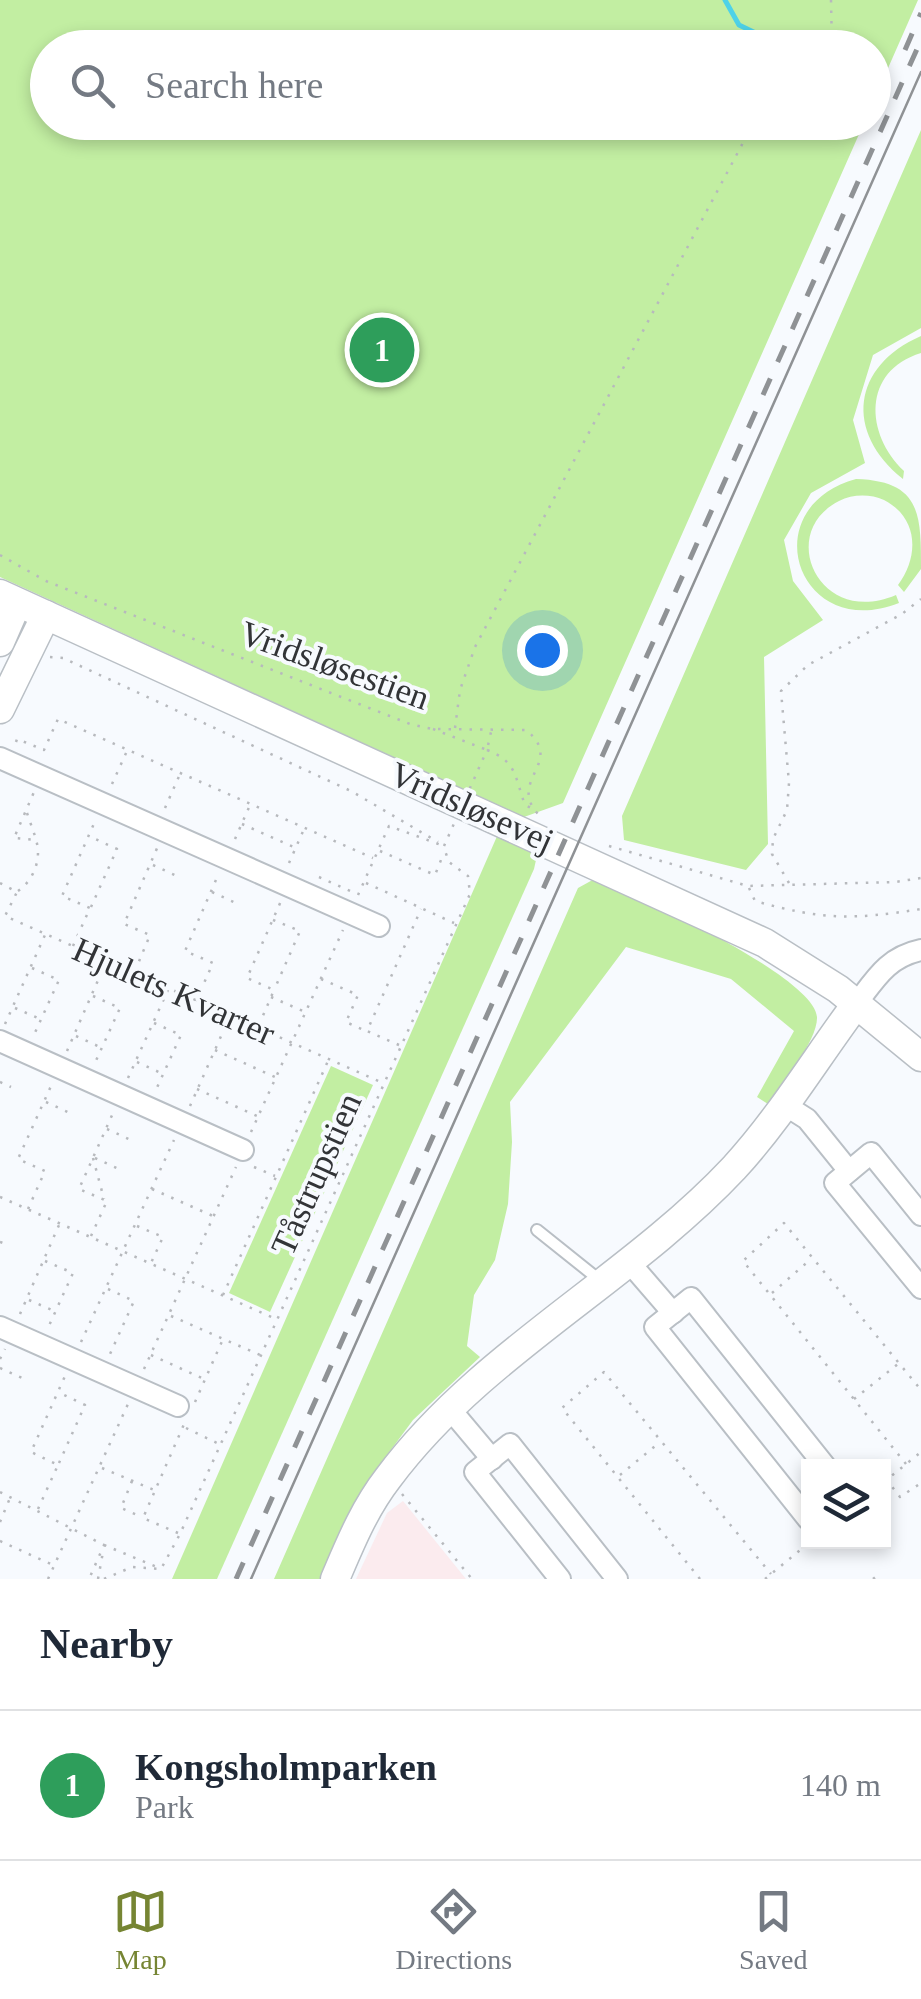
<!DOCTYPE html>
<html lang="en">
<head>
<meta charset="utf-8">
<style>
	:root { --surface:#fff; --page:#f6f6f7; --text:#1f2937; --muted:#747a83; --line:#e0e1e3; --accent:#768533 }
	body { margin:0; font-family:Georgia,serif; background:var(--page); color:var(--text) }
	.controls { position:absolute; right:30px; bottom:30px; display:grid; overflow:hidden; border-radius:0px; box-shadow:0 5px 15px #0003 }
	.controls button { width:90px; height:90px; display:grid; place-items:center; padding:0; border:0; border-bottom:2px solid var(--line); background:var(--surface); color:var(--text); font:50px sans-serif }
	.you { position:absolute; left:542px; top:650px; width:35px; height:35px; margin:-25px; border:8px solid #fff; border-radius:50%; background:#1a73e8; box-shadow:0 0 0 15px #1a73e833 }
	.badge { display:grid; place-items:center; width:65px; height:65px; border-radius:50%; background:var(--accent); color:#fff; font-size:32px; font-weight:700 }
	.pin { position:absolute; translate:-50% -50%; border:5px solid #fff; box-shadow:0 2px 10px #0006 }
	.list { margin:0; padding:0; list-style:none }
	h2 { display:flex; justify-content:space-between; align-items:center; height:130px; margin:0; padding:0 40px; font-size:42px }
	h2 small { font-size:32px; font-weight:400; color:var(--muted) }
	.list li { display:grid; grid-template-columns:65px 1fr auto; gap:30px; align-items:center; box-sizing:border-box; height:150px; padding:0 40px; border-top:2px solid var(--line) }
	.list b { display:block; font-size:38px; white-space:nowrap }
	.list p { margin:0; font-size:32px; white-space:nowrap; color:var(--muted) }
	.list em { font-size:32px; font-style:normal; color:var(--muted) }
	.icon { flex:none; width:55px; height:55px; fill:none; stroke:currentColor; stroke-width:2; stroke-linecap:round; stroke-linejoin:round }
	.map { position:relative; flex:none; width:921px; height:1579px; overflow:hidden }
	.search { position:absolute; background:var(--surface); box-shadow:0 5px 15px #0003; left:30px; right:30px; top:30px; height:110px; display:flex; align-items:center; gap:25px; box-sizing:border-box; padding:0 35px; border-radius:55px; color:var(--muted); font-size:38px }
	.sheet { height:280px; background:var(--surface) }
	nav { display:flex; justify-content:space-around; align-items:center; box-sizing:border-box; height:140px; border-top:2px solid var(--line); background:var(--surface); font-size:28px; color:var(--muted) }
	nav a { display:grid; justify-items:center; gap:5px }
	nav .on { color:var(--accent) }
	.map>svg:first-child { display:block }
</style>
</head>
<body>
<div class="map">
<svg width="921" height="1579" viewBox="0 0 921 1579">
	<rect width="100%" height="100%" fill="#f7fafe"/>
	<path fill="#fbebee" d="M 403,1501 L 466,1579 L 356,1579 L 387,1513 Z"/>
	<g fill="#c2eea2">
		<path d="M 0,0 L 918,0 L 874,100 L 874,48 L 48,48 L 48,122 L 864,123 L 563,803 L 524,817 L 0,577 Z"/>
		<path d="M 921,130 L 921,328 L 873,355 L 853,420 L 865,463 L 811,493 L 784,540 L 793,581 L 823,620 L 764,657 L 768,844 L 746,870 L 624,840 L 622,816 Z"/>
		<path d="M 921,336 L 921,353 C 862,371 865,434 904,471 L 903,479 C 844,432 852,366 921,336 Z"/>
		<path d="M 856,479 C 921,481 921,514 921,569 L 904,592 L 898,585 C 919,557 919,518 884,500 C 870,494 853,494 839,501 C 776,533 819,628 896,595 L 899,603 C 798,643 752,508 856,479 Z"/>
		<path d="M 498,834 L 538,851 L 534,869 L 217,1579 L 172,1579 Z"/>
		<path d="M 598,877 C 636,896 814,976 817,1017 C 818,1040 782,1084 768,1104 L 757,1097 L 794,1031 L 731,979 L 626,947 L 510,1102 L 512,1142 L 508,1204 L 495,1260 L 474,1295 L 467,1346 L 480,1357 L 413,1420 L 362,1489 L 322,1579 L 274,1579 L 578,888 Z"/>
		<path d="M 331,1066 L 373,1085 L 270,1312 L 229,1293 Z"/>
	</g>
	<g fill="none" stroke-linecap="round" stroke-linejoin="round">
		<path stroke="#4ed2e8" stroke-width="5" d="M 725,0 L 739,25 L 787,48"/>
		<defs>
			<path id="lane" d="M 537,1230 L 602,1282"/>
			<g id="street">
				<path d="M 0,758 L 379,926"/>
				<path d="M 857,1003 C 876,978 888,957 921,950"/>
				<path d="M 0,1041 L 243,1150"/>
				<path d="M 785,1105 L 807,1119 L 849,1171"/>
				<path d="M 921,1215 L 871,1153 L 835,1183 L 921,1288"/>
				<path d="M 629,1262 L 673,1313"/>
				<path d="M 0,1327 L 178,1406"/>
				<path d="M 450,1409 L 492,1459"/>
				<path d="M 808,1519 L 655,1327 L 691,1298 L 825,1466"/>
				<path d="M 560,1579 L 475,1472 L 510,1444 L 617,1579"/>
			</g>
			<g id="secondary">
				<path d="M 0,594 L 765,943 L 838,989 L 921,1057"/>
				<path d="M 0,642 L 17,603"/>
				<path d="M 0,709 L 46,615"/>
				<path d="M 335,1579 C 350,1544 364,1509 388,1478 C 481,1353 628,1281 734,1168 C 780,1118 816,1058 857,1003"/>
			</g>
		</defs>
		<use href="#lane" stroke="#b9bfc5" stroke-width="14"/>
		<use href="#street" stroke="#b9bfc5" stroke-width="24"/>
		<use href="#secondary" stroke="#b9bfc5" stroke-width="31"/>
		<g stroke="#b7b9bd" stroke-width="2.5" stroke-dasharray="2.5 8" stroke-linecap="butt">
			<path d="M 831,0 L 832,48"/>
			<path d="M 0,555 L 46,581 L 410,724 L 432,729 L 526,730 C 566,762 507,780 538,814"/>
			<path d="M 50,657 L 63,658 L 351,791 L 438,842"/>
			<path d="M 455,728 L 460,690 L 475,647 L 754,122"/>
			<path d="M 433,729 L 487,750 L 491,732"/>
			<path d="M 16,742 L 17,739 L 44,750 L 58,719 L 373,858"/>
			<path d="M 487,750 C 517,761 515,778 525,805 L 531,808"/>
			<path d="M 112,784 L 127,751"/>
			<path d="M 165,808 L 180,774"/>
			<path d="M 27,813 L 36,839"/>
			<path d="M 242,824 L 296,848"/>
			<path d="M 235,839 L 250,805"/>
			<path d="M 609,846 L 748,886 L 895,882 L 921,878"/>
			<path d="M 380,851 L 435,875 L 443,855"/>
			<path d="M 289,863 L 304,829"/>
			<path d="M 153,865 L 179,877"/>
			<path d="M 319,877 L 357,894"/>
			<path d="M 0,883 L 17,892 L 5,916 L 383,1083"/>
			<path d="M 366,883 L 454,923"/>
			<path d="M 789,883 L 772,854 L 773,839 L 787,810 L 789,783 L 781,691 L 808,665 L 902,614 L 921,599"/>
			<path d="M 749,888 L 755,901 C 822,920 853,920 921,909"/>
			<path d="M 18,891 C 34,880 42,858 36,840 L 14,838 L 34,792"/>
			<path d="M 212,892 L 238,904"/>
			<path d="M 358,895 L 389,826 L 444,846"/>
			<path d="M 91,907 L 117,849 L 91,837"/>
			<path d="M 273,920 L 300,931 L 275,988"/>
			<path d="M 73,946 L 90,908 L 62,896 L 96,819"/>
			<path d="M 32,968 L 59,980 L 33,1037"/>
			<path d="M 135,971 L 150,935 L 124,924 L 158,846"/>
			<path d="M 321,979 L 358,995 L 346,1022 L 366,1031"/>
			<path d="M 93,996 L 120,1008 L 94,1065"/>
			<path d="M 271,997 L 305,1012"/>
			<path d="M 196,1001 L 213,963 L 185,951 L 219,873"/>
			<path d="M 15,1008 L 40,1019"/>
			<path d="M 154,1023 L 181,1035 L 155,1092"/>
			<path d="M 5,1024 L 45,935"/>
			<path d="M 259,1025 L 274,990 L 247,978 L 281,901"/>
			<path d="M 76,1036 L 100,1047"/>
			<path d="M 399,1045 L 367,1031 L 421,909"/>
			<path d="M 215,1050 L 275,1077"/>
			<path d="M 67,1051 L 106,962"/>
			<path d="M 137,1062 L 161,1073"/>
			<path d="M 128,1078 L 168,990"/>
			<path d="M 0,1082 L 11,1087"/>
			<path d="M 197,1089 L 257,1116"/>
			<path d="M 46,1102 L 72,1114"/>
			<path d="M 190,1106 L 230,1016"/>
			<path d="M 107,1129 L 133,1141"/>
			<path d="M 251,1132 L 343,930"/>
			<path d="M 93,1158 L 104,1199"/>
			<path d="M 95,1158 L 121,1170"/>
			<path d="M 254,1167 L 275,1176"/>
			<path d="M 152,1189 L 213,1216"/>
			<path d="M 0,1197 L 278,1320"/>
			<path d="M 28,1209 L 45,1171 L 18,1159 L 51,1086"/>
			<path d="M 137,1226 L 163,1237 L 151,1263"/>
			<path d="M 91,1236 L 107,1201 L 79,1189 L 113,1113"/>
			<path d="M 0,1242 L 3,1243"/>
			<path d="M 45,1261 L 73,1273 L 47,1330"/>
			<path d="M 108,1289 L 134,1301 L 110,1354"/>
			<path d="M 772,1293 L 811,1259"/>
			<path d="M 223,1295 L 328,1061"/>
			<path d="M 29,1300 L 54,1311"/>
			<path d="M 20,1314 L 59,1225"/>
			<path d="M 171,1316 L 260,1355"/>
			<path d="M 81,1342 L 174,1140"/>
			<path d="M 151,1355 L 204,1379"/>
			<path d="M 0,1359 L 5,1349"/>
			<path d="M 0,1368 L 22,1378"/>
			<path d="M 144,1369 L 236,1167"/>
			<path d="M 854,1399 L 898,1364"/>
			<path d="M 195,1402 L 223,1339"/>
			<path d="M 186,1428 L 219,1444"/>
			<path d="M 59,1463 L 85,1405 L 60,1393"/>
			<path d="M 906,1464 L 743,1261 L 784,1223 L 921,1390"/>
			<path d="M 102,1468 L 154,1490"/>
			<path d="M 620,1475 L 660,1442"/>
			<path d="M 886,1479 L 900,1497 L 921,1483"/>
			<path d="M 132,1481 L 121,1508 L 142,1517"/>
			<path d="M 884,1482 L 921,1452"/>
			<path d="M 0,1492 L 104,1545 L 89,1579"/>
			<path d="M 402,1494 L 472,1579"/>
			<path d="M 38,1509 L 58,1465 L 31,1452 L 65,1376"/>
			<path d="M 0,1522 L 10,1498"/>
			<path d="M 178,1533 L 143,1518 L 185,1422"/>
			<path d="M 0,1541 L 53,1565"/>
			<path d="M 104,1545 L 157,1567"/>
			<path d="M 48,1579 L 128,1404"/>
			<path d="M 98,1579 L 103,1552"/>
			<path d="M 104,1579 L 132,1567 L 161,1569 L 180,1534 L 470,894 L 468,876 L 449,862 L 444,848"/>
			<path d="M 700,1579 L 562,1408 L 604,1372 L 771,1574"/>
			<path d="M 765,1579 L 810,1542"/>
			<path d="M 873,1579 L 878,1575"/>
		</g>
		<use href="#lane" stroke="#fff" stroke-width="10"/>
		<use href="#street" stroke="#fff" stroke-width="20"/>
		<use href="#secondary" stroke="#fff" stroke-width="28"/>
		<path stroke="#8f9295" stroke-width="2.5" d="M 251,1579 L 921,72"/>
		<g stroke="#8f9295" stroke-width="5" stroke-dasharray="18 18" stroke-linecap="butt">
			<path d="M 905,50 L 921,13"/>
			<path d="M 236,1579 L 921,40"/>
		</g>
		<path stroke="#b7b9bd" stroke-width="2.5" stroke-dasharray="2.5 8" stroke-linecap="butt" d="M 444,846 L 487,750"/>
	</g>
	<g text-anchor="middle" stroke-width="8" stroke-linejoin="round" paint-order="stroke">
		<g font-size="35" fill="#323437" stroke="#f7fafe">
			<text transform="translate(335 665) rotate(20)" y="12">Vridsløsestien</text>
			<text transform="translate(472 807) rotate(24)" y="12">Vridsløsevej</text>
			<text transform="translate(174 991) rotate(24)" y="12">Hjulets Kvarter</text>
			<text transform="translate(316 1174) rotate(-66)" y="12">Tåstrupstien</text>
		</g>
	</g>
</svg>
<div class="controls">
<button><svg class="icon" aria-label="layers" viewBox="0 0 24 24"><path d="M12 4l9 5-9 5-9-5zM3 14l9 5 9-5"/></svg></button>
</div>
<div class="you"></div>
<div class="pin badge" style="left:382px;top:350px;background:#2e9e5b">1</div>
<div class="search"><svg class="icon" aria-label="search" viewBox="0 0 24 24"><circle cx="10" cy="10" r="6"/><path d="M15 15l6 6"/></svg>Search here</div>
</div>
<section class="sheet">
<h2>Nearby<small></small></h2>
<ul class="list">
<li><span class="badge" style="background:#2e9e5b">1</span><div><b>Kongsholmparken</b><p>Park</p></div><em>140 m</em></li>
</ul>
</section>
<nav>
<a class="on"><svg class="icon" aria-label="map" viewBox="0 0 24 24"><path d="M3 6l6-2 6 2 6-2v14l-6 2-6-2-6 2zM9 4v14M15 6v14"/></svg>Map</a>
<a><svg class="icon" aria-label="directions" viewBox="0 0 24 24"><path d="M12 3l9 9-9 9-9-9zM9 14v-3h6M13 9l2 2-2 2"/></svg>Directions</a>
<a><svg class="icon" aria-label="saved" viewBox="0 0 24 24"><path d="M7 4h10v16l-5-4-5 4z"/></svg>Saved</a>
</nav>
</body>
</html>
